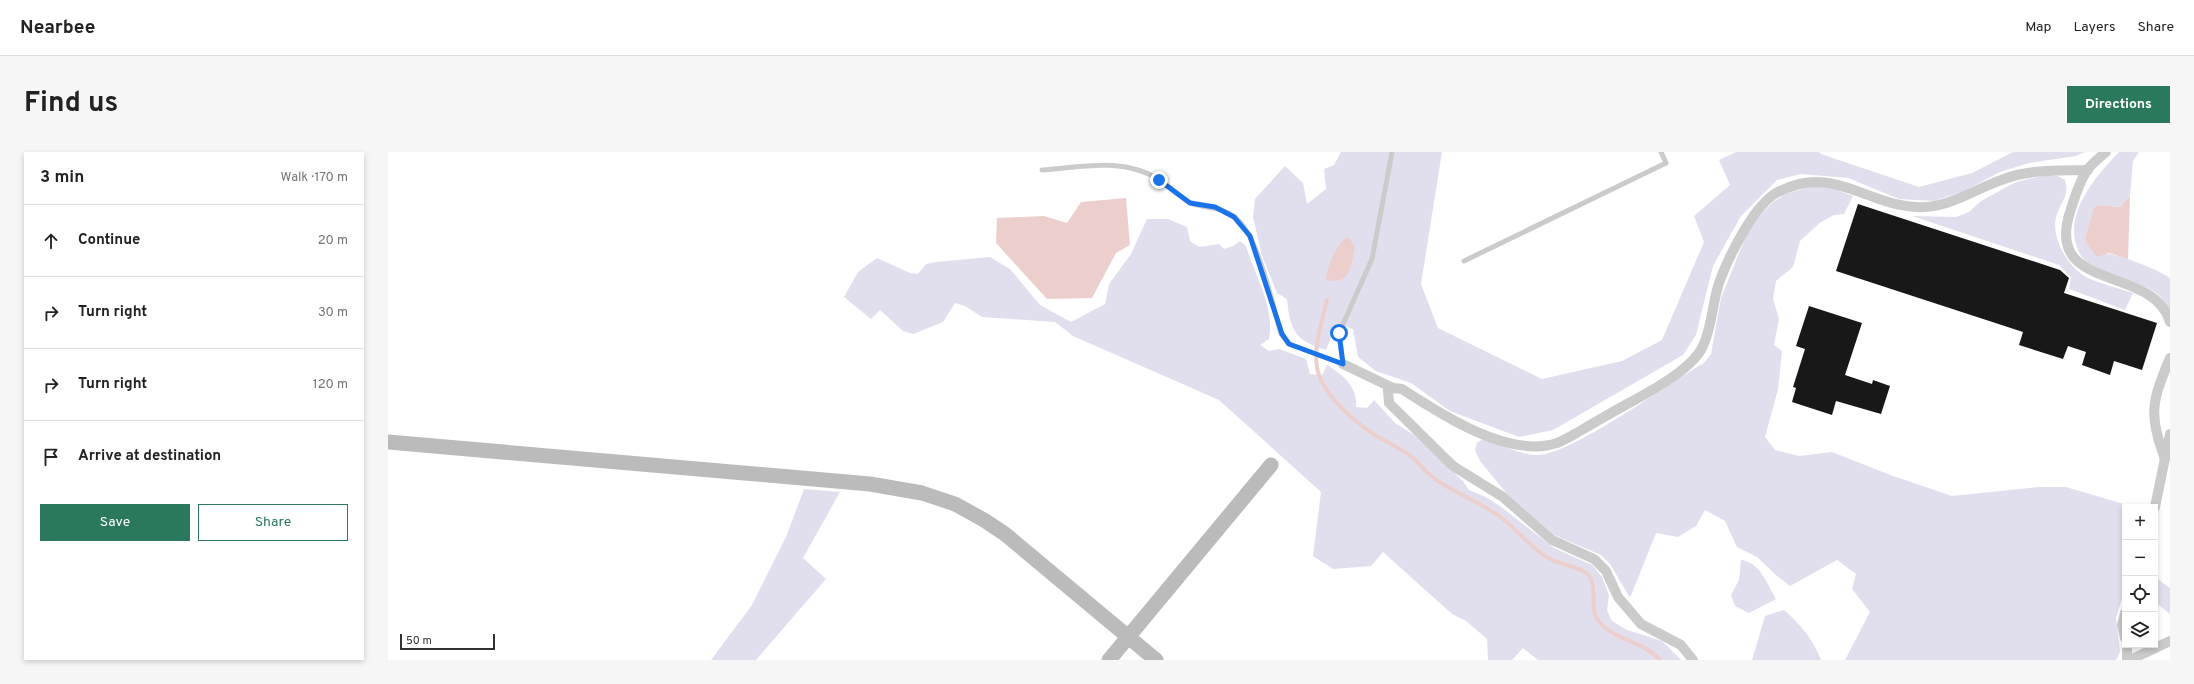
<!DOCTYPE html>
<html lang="en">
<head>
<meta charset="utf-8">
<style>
	:root { --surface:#fff; --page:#f6f6f6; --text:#222; --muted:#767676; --line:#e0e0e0; --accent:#2b795d }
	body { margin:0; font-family:Overpass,sans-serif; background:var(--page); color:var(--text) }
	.controls { position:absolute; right:12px; bottom:12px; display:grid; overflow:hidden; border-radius:0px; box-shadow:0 2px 6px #0003 }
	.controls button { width:36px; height:36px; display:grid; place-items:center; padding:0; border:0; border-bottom:1px solid var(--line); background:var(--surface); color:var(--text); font:20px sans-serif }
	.scale { position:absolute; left:12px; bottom:10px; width:95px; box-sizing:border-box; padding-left:4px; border:2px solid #313131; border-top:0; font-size:11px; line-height:14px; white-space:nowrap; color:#313131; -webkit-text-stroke:3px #fff; paint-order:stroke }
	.stop { position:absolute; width:12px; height:12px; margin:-9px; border:3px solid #1a73e8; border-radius:50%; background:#fff }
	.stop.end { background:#1a73e8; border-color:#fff; box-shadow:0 1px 4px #0008 }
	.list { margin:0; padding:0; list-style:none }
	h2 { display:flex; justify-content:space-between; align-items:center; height:52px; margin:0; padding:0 16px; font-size:17px }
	h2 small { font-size:13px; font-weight:400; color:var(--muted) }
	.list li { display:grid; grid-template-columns:26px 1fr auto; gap:12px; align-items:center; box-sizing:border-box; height:72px; padding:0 16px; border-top:1px solid var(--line) }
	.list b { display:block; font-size:15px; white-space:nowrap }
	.list em { font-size:13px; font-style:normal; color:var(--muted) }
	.actions { display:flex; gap:8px; padding:12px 16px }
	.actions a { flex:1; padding:9px 0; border:1px solid var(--accent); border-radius:0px; text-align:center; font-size:14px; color:var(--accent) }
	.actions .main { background:var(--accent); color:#fff }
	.icon { flex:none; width:22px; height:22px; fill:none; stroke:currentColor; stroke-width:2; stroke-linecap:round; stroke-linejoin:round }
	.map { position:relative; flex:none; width:1782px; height:508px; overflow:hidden; border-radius:0px }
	header { display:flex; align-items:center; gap:24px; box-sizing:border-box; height:56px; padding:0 20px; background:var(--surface); border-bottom:1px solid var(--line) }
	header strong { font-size:19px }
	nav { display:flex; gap:22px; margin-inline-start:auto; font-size:14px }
	.intro { display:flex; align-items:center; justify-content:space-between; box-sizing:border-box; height:96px; padding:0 24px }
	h1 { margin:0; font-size:28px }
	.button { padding:10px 18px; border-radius:0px; background:var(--accent); color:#fff; font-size:14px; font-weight:700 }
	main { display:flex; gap:24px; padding:0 24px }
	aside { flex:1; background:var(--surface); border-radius:0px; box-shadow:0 2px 6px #0003 }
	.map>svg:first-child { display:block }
</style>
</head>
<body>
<header>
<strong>Nearbee</strong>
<nav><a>Map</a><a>Layers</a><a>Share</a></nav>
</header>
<div class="intro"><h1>Find us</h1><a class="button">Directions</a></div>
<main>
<aside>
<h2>3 min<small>Walk · 170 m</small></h2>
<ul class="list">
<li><svg class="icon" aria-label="ahead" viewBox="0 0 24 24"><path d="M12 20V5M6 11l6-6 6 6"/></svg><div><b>Continue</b></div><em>20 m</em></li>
<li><svg class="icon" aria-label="right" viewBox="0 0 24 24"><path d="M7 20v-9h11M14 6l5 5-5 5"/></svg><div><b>Turn right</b></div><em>30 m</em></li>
<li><svg class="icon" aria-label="right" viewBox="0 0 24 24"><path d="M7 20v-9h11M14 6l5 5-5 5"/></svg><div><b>Turn right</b></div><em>120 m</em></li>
<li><svg class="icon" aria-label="arrive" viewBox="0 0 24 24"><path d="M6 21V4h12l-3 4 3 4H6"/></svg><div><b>Arrive at destination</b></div></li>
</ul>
<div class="actions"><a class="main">Save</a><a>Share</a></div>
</aside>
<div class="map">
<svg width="1782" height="508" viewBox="0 0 1782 508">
	<rect width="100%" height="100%" fill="#fff"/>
	<g fill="#e1dfed">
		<path d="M 953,0 L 1054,0 L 1033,132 L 1050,176 L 1154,227 L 1234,209 L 1274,188 L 1316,90 L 1306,64 L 1342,33 L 1331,8 L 1348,0 L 1431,0 L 1433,2 L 1531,35 L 1584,21 L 1625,0 L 1697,0 L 1688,4 L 1641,11 L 1612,20 L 1574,40 L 1546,49 L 1511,47 L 1460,26 L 1413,22 L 1389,28 L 1353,64 L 1325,114 L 1308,183 L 1295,203 L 1165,278 L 1131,285 L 1062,259 L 1023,231 L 988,219 L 970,205 L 965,177 L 949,172 L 938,198 C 907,189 902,178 899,147 L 889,141 L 874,104 L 865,65 L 867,47 L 897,14 L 915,31 L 919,52 L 938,37 L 936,17 L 946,13 Z"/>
		<path d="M 1731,0 L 1751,0 L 1745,9 L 1742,44 L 1732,55 L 1710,53 L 1715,102 C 1727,100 1771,118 1782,126 L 1782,157 C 1778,152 1773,144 1768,141 C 1752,130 1724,125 1706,115 C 1696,110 1691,103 1688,92 C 1678,58 1709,23 1731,0 Z"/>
		<path d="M 1658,23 L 1670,24 L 1677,28 C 1682,45 1672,50 1668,65 C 1663,86 1680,115 1698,125 C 1712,132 1730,136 1745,141 L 1737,158 L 1681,137 L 1683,125 L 1671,113 L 1524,64 L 1568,65 L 1581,60 L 1593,49 L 1628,30 Z"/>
		<path d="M 1428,34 L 1444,36 L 1465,44 L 1456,62 L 1446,63 L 1433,70 L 1412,89 L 1405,115 L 1388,129 L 1385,147 L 1391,167 L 1386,193 L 1394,199 L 1390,237 L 1377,285 L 1387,298 L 1411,304 L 1444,300 L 1505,324 L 1564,344 L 1650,335 L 1678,335 L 1746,355 L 1737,355 L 1737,436 L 1728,466 L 1732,500 L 1728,508 L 1457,508 L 1482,460 L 1464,437 L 1468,422 L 1449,408 L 1402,434 L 1389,424 L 1369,405 L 1349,395 L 1337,369 L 1317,358 L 1308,374 L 1290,385 L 1268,381 L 1242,446 L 1222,412 L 1213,403 L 1166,383 L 1119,342 L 1092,309 L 1087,298 L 1089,291 L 1095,287 C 1112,292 1130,302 1148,303 C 1182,304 1281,231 1316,211 L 1323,202 L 1333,146 L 1357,86 L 1368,67 L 1385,50 L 1399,41 Z"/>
		<path d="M 759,67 L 780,67 L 799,75 L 802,89 L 811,95 L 831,92 L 836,97 L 845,94 L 852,89 L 858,94 C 867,124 887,155 881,187 L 872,193 L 881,199 L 891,197 L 918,207 L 922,222 L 934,223 L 939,213 C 955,223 970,235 968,255 L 979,256 L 986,248 L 1007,271 L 1026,283 L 1075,329 L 1081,338 L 1096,344 L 1112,354 L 1166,396 L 1204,413 L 1214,425 L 1221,443 L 1219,458 L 1224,469 L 1239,478 L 1274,489 L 1293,508 L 1150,508 L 1135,496 L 1124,508 L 1100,508 L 1099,487 L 1078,469 L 1064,462 L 995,400 L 983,414 L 945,417 L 925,404 L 933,340 L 831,248 L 685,184 L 667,170 L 594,165 L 577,154 L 567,151 L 555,170 L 525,182 L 515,179 L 492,158 L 483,167 L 456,145 L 470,120 L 489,106 L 522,121 L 530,122 L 538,112 L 548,110 L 602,105 L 622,117 L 652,153 L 683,170 L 717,152 L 721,132 L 743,102 Z"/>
		<path d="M 416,337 L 452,340 L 415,406 L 438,427 L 368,508 L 323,508 L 364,453 L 398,385 Z"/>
		<path d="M 1353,408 C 1372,410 1379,432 1388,447 L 1361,461 L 1347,454 L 1343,443 L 1351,428 Z"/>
		<path d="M 1767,428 L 1771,428 L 1782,436 L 1782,462 L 1767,450 Z"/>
		<path d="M 1396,458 C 1413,473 1425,487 1433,508 L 1364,508 L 1377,464 Z"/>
	</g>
	<g fill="#eccfcc">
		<path d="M 1742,44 L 1740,107 L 1721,101 L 1709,105 L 1699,92 L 1697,87 L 1706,56 L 1710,53 L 1732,55 Z"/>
		<path d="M 738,46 L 742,93 L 728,101 L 704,146 L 659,147 L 608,91 L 609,66 L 656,64 L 679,71 L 693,50 Z"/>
		<path d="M 960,85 L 967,95 C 963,115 962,133 938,128 C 939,115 948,91 960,85 Z"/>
	</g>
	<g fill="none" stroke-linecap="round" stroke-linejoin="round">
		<path stroke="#eccfcc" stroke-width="4" d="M 939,148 C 934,170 924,197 930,220 C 936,244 970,273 990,285 C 1002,292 1014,297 1024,305 C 1033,313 1041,324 1051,330 C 1071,342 1092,351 1111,364 C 1129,377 1142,396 1162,407 C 1173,413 1189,414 1198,421 C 1211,431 1201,454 1209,467 C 1223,488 1254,488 1272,508"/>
	</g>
	<g fill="#181818">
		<path d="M 1470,52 L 1672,118 L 1681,126 L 1676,141 L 1769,171 L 1754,218 L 1726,209 L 1722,223 L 1694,213 L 1698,200 L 1680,194 L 1675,207 L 1631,193 L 1635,180 L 1448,119 Z"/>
		<path d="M 1421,154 L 1474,171 L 1457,223 L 1484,232 L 1485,228 L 1502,234 L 1493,262 L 1448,249 L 1444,263 L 1404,250 L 1408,236 L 1405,235 L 1417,197 L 1408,194 Z"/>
	</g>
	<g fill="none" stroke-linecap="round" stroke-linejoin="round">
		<g stroke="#cbcbcb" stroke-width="5">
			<path d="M 654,18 C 695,15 735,5 772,28 C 782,35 791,44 801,50 C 814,57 833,54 847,65 C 871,85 884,151 893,182 L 901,192 L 955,212 L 951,181 L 984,107 L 1004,0"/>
			<path d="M 1076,109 L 1278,11 L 1273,0"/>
		</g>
		<g stroke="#cbcbcb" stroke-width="10">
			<path d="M 1718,0 C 1712,5 1705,11 1700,17 C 1692,28 1687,44 1683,57 C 1653,142 1766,112 1782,170"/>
			<path d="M 955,212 L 1005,236 L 1014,237 C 1054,263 1121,307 1169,291 C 1177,288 1185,283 1192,279 C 1209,269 1226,259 1243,250 C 1265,238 1302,218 1314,196 C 1324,177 1324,152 1331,131 C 1340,106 1366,52 1390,40 C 1445,12 1476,52 1528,55 C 1561,57 1586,37 1616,27 C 1642,17 1672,19 1700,18"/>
			<path d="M 1005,236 L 1000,238 L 1001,251 L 1065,314 L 1115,345 L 1164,388 L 1206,407 L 1218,419 L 1230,445 L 1253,472 L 1293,493 L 1305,508"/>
			<path d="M 1777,307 C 1760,262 1764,249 1782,206"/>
			<path d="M 1767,355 L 1782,282"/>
			<path d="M 1737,461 L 1734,473 L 1737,486"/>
			<path d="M 1739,508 L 1739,493"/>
			<path d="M 1742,508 L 1782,489"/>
		</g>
		<g stroke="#bbb" stroke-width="15">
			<path d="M 0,290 L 482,332 L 534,341 L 567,352 L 596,368 L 617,382 L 768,508"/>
			<path d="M 721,508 L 883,313"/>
		</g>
	</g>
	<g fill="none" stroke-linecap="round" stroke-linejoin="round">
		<path stroke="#1a73e8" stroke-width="5" d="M 771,28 L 802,51 L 827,55 L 846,65 L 862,84 L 894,182 L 901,192 L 955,212 L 951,181"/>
	</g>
</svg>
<div class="controls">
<button>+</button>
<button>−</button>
<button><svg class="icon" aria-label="locate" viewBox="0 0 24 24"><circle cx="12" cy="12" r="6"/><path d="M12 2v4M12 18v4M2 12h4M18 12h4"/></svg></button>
<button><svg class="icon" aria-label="layers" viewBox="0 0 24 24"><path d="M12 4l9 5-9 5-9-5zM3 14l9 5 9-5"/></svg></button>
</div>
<div class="scale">50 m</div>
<div class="stop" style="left:951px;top:181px"></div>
<div class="stop end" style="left:771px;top:28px"></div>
</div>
</main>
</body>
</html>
